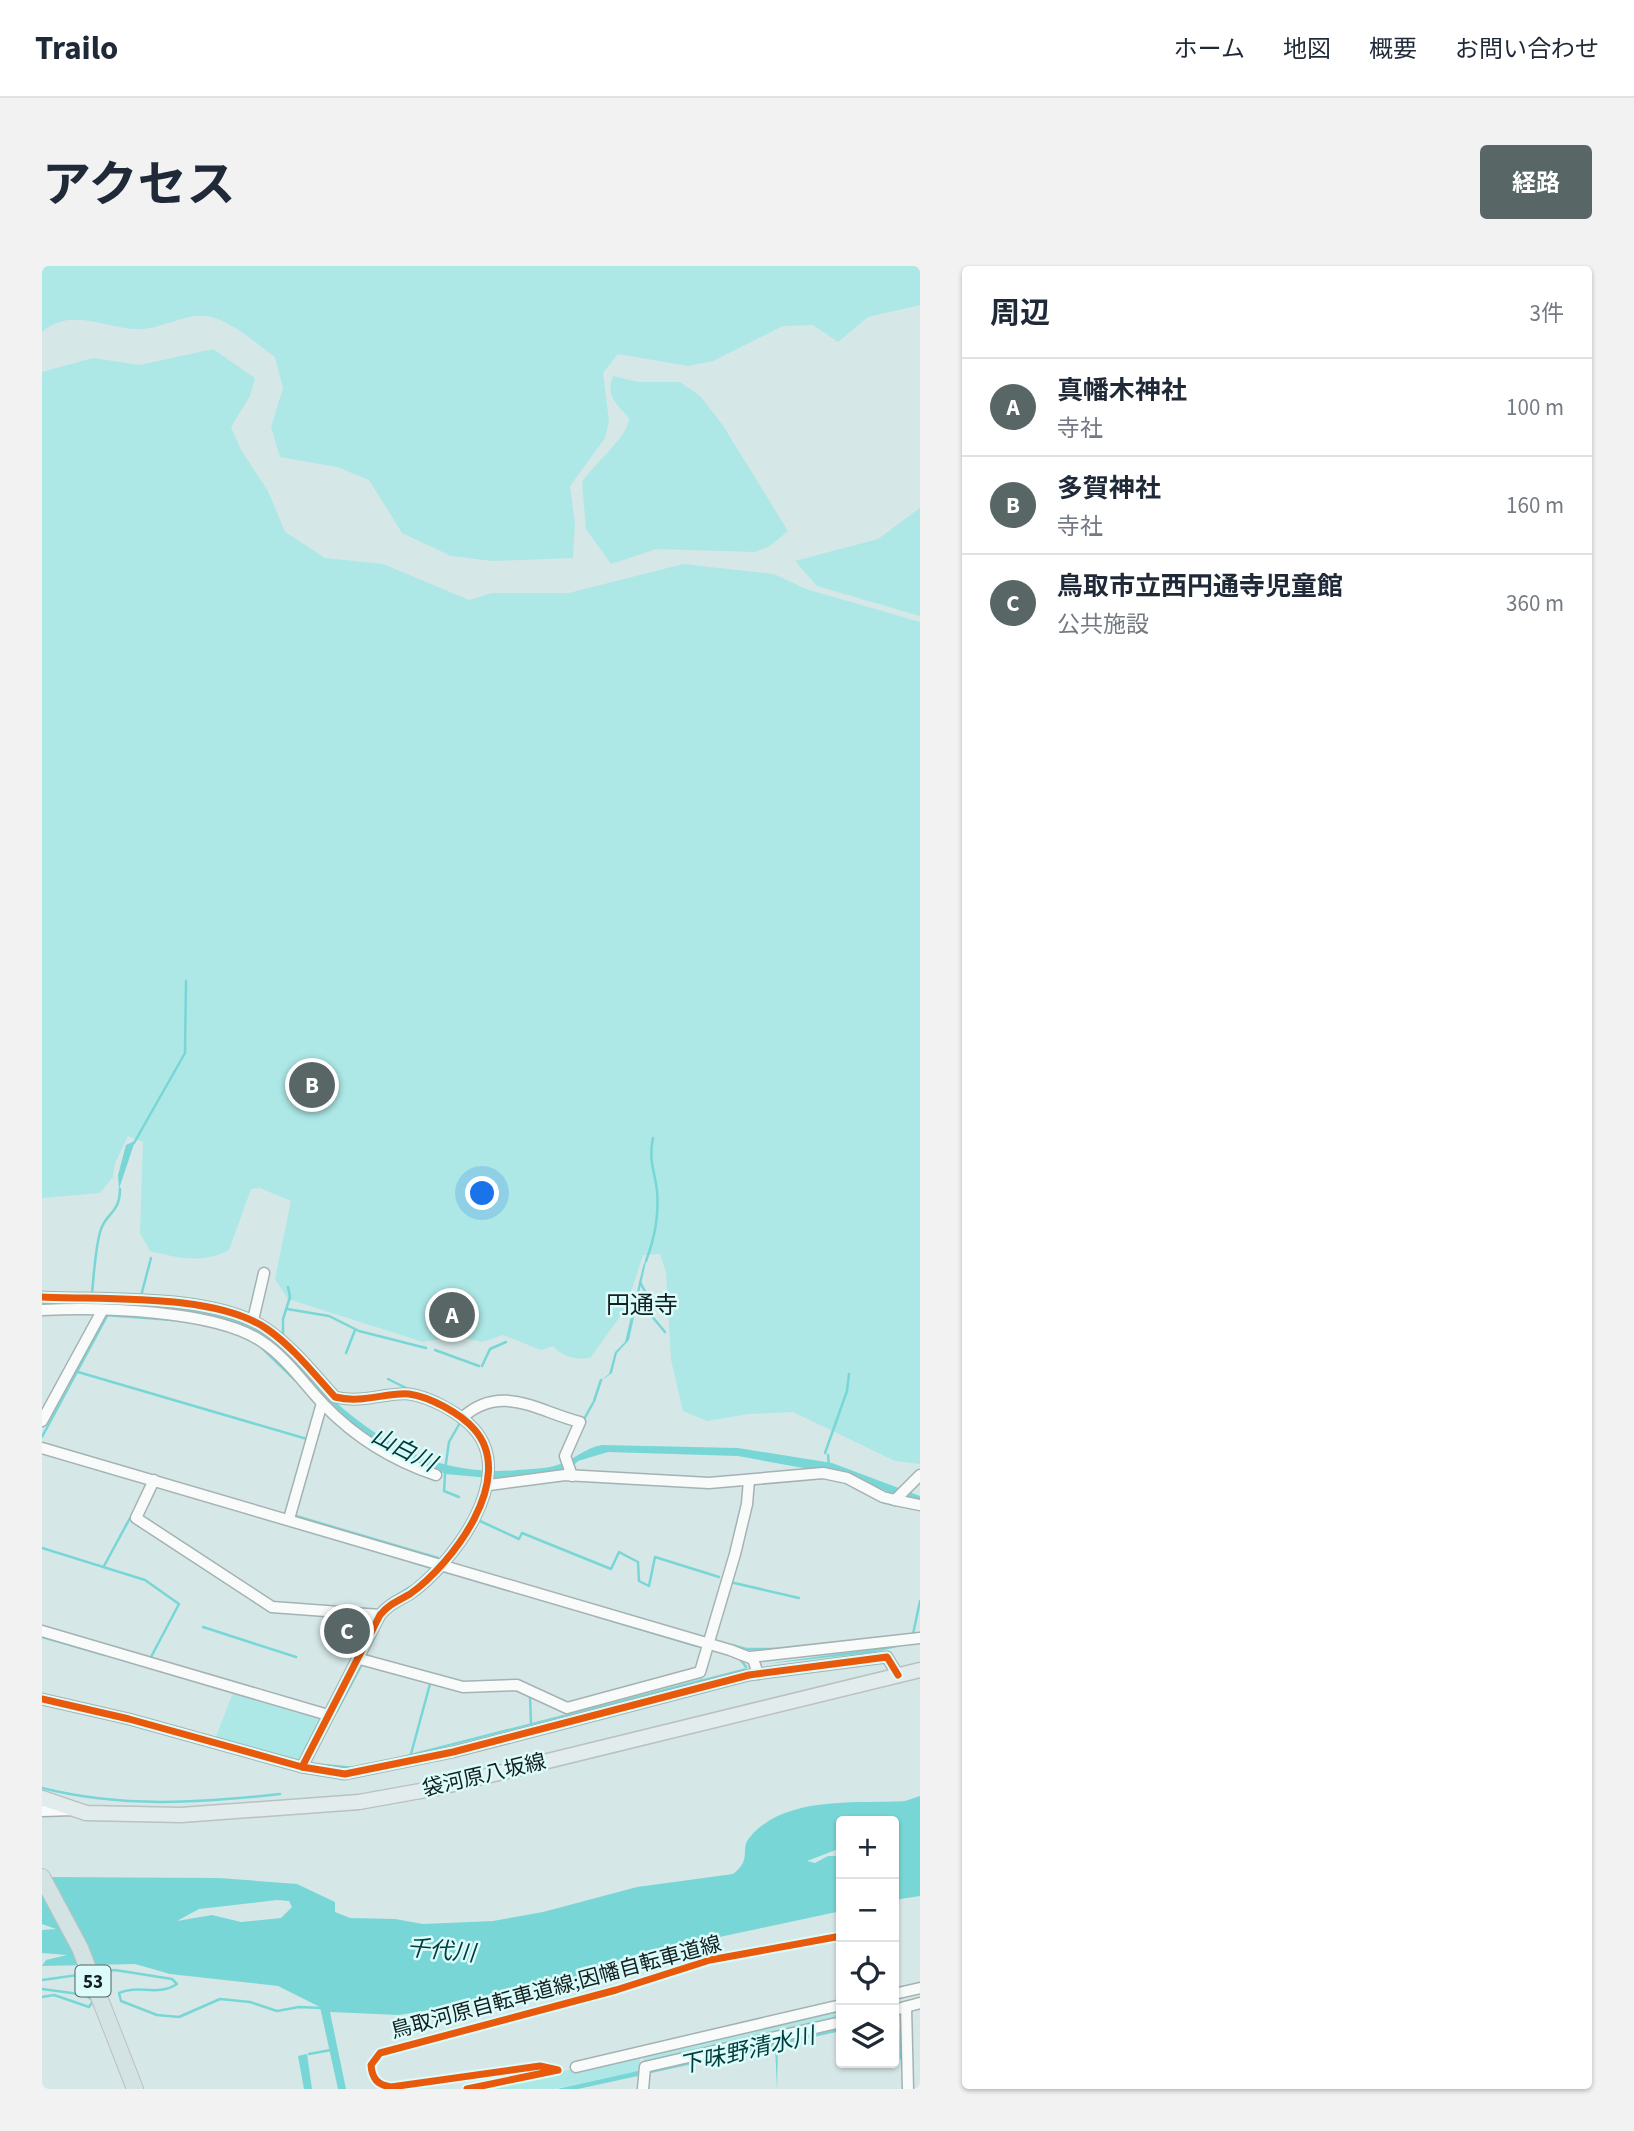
<!DOCTYPE html>
<html lang="ja">
<head>
<meta charset="utf-8">
<style>
	:root { --surface:#fff; --page:#f2f2f3; --text:#1f2937; --muted:#747a83; --line:#e0e1e3; --accent:#586666 }
	body { margin:0; font-family:"Source Sans 3","Noto Sans JP",sans-serif; background:var(--page); color:var(--text) }
	.controls { position:absolute; right:21px; bottom:21px; display:grid; overflow:hidden; border-radius:7px; box-shadow:0 2px 5px #0004 }
	.controls button { width:63px; height:63px; display:grid; place-items:center; padding:0; border:0; border-bottom:2px solid var(--line); background:var(--surface); color:var(--text); font:35px sans-serif }
	.you { position:absolute; left:441px; top:928px; width:24px; height:24px; margin:-18px; border:5px solid #fff; border-radius:50%; background:#1a73e8; box-shadow:0 0 0 10px #1a73e833 }
	.badge { display:grid; place-items:center; width:46px; height:46px; border-radius:50%; background:var(--accent); color:#fff; font-size:23px; font-weight:700 }
	.pin { position:absolute; translate:-50% -50%; border:4px solid #fff; box-shadow:0 2px 7px #0006 }
	.list { margin:0; padding:0; list-style:none }
	h2 { display:flex; justify-content:space-between; align-items:center; height:91px; margin:0; padding:0 28px; font-size:30px }
	h2 small { font-size:23px; font-weight:400; color:var(--muted) }
	.list li { display:grid; grid-template-columns:46px 1fr auto; gap:21px; align-items:center; box-sizing:border-box; height:98px; padding:0 28px; border-top:2px solid var(--line) }
	.list b { display:block; font-size:26px; white-space:nowrap }
	.list p { margin:0; font-size:23px; white-space:nowrap; color:var(--muted) }
	.list em { font-size:23px; font-style:normal; color:var(--muted) }
	.icon { flex:none; width:38px; height:38px; fill:none; stroke:currentColor; stroke-width:2; stroke-linecap:round; stroke-linejoin:round }
	.map { position:relative; flex:none; width:878px; height:1823px; overflow:hidden; border-radius:7px }
	header { display:flex; align-items:center; gap:42px; box-sizing:border-box; height:98px; padding:0 35px; background:var(--surface); border-bottom:2px solid var(--line) }
	header strong { font-size:33px }
	nav { display:flex; gap:38px; margin-inline-start:auto; font-size:24px }
	.intro { display:flex; align-items:center; justify-content:space-between; box-sizing:border-box; height:168px; padding:0 42px }
	h1 { margin:0; font-size:49px }
	.button { padding:18px 32px; border-radius:7px; background:var(--accent); color:#fff; font-size:24px; font-weight:700 }
	main { display:flex; gap:42px; padding:0 42px }
	aside { flex:1; background:var(--surface); border-radius:7px; box-shadow:0 2px 5px #0004 }
	.map>svg:first-child { display:block }
</style>
</head>
<body>
<header>
<strong>Trailo</strong>
<nav><a>ホーム</a><a>地図</a><a>概要</a><a>お問い合わせ</a></nav>
</header>
<div class="intro"><h1>アクセス</h1><a class="button">経路</a></div>
<main>
<div class="map">
<svg width="878" height="1823" viewBox="0 0 878 1823">
	<rect width="100%" height="100%" fill="#d6e7e7"/>
	<g fill="#ade8e6">
		<path d="M 0,0 L 878,0 L 878,39 L 826,51 L 796,76 L 771,59 L 741,60 L 671,95 L 646,100 L 576,88 L 561,107 L 567,155 L 563,172 L 528,220 L 533,257 L 531,292 L 451,295 L 409,290 L 360,267 L 327,214 L 295,201 L 238,191 L 229,161 L 241,122 L 233,91 C 214,77 192,57 169,51 C 145,45 118,65 94,63 C 62,62 28,41 0,66 Z"/>
		<path d="M 171,83 L 213,112 L 208,130 L 189,161 L 199,184 L 226,225 L 243,266 L 283,292 L 341,298 L 427,334 L 450,327 L 527,327 L 641,298 L 732,308 L 764,323 L 878,356 L 878,1198 L 853,1195 L 751,1146 L 706,1148 L 665,1155 L 641,1145 L 629,1094 L 624,1006 L 618,988 L 601,989 L 584,1042 L 549,1091 C 536,1095 520,1091 511,1080 L 499,1084 L 461,1069 L 440,1076 L 415,1070 L 381,1076 L 246,1033 L 233,1013 L 249,935 L 218,922 L 209,923 L 187,984 C 161,998 136,992 108,985 L 98,967 L 101,876 L 86,870 L 73,897 L 71,911 L 58,927 L 0,932 L 0,106 L 51,92 L 98,99 Z"/>
		<path d="M 571,110 L 596,116 L 638,116 L 658,130 L 680,158 L 746,265 L 728,280 L 713,286 L 614,283 L 569,298 L 544,263 L 540,216 C 552,198 586,171 587,152 C 575,139 563,129 571,110 Z"/>
		<path d="M 878,242 L 878,350 L 775,320 L 753,295 L 836,273 Z"/>
		<path d="M 659,1407 L 662,1415 L 527,1453 L 524,1444 Z"/>
		<path d="M 192,1424 L 280,1450 L 256,1497 L 173,1473 Z"/>
		<path d="M 799,1743 L 799,1753 L 602,1796 L 601,1787 Z"/>
		<path d="M 598,1788 L 598,1805 L 512,1823 L 440,1823 Z"/>
	</g>
	<g fill="#78d7d6" fill-rule="evenodd">
		<path d="M 93,875 L 77,923 L 76,909 L 84,879 Z"/>
		<path d="M 605,991 L 587,1074 L 575,1087 L 570,1107 L 557,1116 L 567,1108 L 573,1086 L 583,1076 L 601,1000 Z"/>
		<path d="M 0,1033 C 55,1036 158,1033 206,1056 C 240,1072 258,1103 284,1127 C 338,1179 400,1211 475,1204 C 487,1203 501,1203 512,1200 C 529,1196 542,1182 560,1179 L 696,1182 L 790,1197 L 878,1230 L 878,1238 L 805,1210 L 696,1190 L 566,1186 L 536,1195 L 525,1206 L 458,1213 L 403,1208 L 337,1178 L 304,1154 L 251,1100 L 182,1055 L 0,1040 Z"/>
		<path d="M 878,1376 L 829,1387 L 723,1398 Z"/>
		<path d="M 704,1402 L 703,1404 L 318,1503 L 285,1502 L 250,1495 L 317,1501 Z"/>
		<path d="M 878,1530 L 878,1630 L 852,1634 L 852,1555 L 799,1555 L 799,1582 L 765,1595 L 773,1597 L 786,1590 L 799,1590 L 799,1645 L 579,1692 L 582,1698 L 428,1737 L 357,1749 L 288,1746 L 304,1823 L 296,1823 L 278,1741 L 236,1720 L 128,1708 L 93,1698 L 0,1700 L 4,1694 L 25,1689 L 0,1687 L 0,1664 L 14,1663 L 0,1658 L 0,1611 L 177,1612 L 255,1618 L 293,1636 L 293,1646 L 308,1652 L 353,1653 L 381,1658 L 451,1655 L 501,1646 L 595,1621 L 691,1608 C 711,1593 697,1583 708,1571 C 743,1529 815,1538 863,1535 ZM 235,1634 L 247,1635 L 250,1641 L 239,1652 L 199,1656 L 170,1649 L 135,1655 L 157,1643 Z"/>
		<path d="M 799,1760 L 799,1765 L 736,1779 L 735,1823 L 733,1780 L 536,1823 L 515,1823 Z"/>
		<path d="M 265,1788 L 270,1823 L 262,1823 L 256,1790 Z"/>
	</g>
	<g fill="none" stroke-linecap="round" stroke-linejoin="round">
		<g stroke="#78d7d6" stroke-width="2.5">
			<path d="M 92,877 L 143,787 L 144,715"/>
			<path d="M 604,995 C 612,974 617,948 615,925 C 613,905 606,895 611,872"/>
			<path d="M 598,1016 L 606,1031 L 608,1048 L 623,1066"/>
			<path d="M 50,1027 C 52,1008 53,985 58,966 C 63,947 78,948 78,923"/>
			<path d="M 99,1030 L 109,992"/>
			<path d="M 597,1034 L 607,1036"/>
			<path d="M 245,1043 L 287,1050 L 317,1065 L 384,1082"/>
			<path d="M 63,1049 L 131,1054"/>
			<path d="M 216,1052 L 228,1059"/>
			<path d="M 239,1068 L 241,1070 L 241,1053 L 248,1031 L 246,1021"/>
			<path d="M 220,1082 L 253,1114"/>
			<path d="M 393,1084 L 437,1100"/>
			<path d="M 304,1087 L 313,1064"/>
			<path d="M 440,1100 L 448,1083 L 464,1076"/>
			<path d="M 36,1106 L 265,1173"/>
			<path d="M 346,1113 L 368,1124"/>
			<path d="M 552,1135 L 559,1114"/>
			<path d="M 541,1155 L 551,1137"/>
			<path d="M 441,1167 L 447,1180"/>
			<path d="M 0,1171 L 65,1050"/>
			<path d="M 783,1187 L 805,1125 L 807,1108"/>
			<path d="M 786,1189 L 787,1200"/>
			<path d="M 403,1204 L 407,1176 L 419,1155"/>
			<path d="M 403,1209 L 402,1225 L 417,1231"/>
			<path d="M 254,1250 L 396,1292"/>
			<path d="M 438,1255 L 477,1273 L 480,1267 L 569,1303 L 577,1286 L 596,1296 L 597,1315 L 607,1320 L 613,1291 L 677,1311"/>
			<path d="M 0,1282 L 103,1314 L 137,1338 L 109,1391"/>
			<path d="M 373,1297 L 390,1302"/>
			<path d="M 62,1300 L 88,1252"/>
			<path d="M 688,1316 L 757,1332"/>
			<path d="M 347,1334 L 368,1321"/>
			<path d="M 554,1350 L 655,1380"/>
			<path d="M 161,1361 L 254,1391"/>
			<path d="M 871,1368 L 878,1335"/>
			<path d="M 0,1371 L 63,1389"/>
			<path d="M 690,1379 L 704,1383 L 735,1383"/>
			<path d="M 698,1393 L 704,1401"/>
			<path d="M 488,1431 L 489,1457"/>
			<path d="M 295,1445 L 320,1398"/>
			<path d="M 369,1488 L 388,1418"/>
			<path d="M 0,1522 C 79,1542 158,1537 238,1528"/>
			<path d="M 53,1706 L 73,1704 L 130,1713 L 135,1718 C 115,1731 97,1718 77,1727 L 79,1735 L 115,1749 L 137,1751 L 178,1733 L 208,1736 L 235,1745 L 257,1741 L 280,1742"/>
			<path d="M 0,1714 L 43,1708"/>
			<path d="M 0,1723 L 44,1729 L 51,1735 L 47,1741 L 12,1729 L 0,1731"/>
			<path d="M 267,1788 L 289,1784"/>
			<path d="M 859,1792 L 859,1764"/>
		</g>
		<defs>
			<g id="minor">
				<path d="M 0,1031 C 63,1034 173,1027 225,1063 C 251,1081 272,1108 293,1131 C 321,1138 344,1126 367,1128 C 388,1131 418,1147 432,1163 C 476,1212 410,1298 368,1328 C 356,1335 347,1338 338,1349 L 260,1501"/>
				<path d="M 0,1044 C 56,1041 173,1044 219,1075 C 244,1091 262,1118 282,1139 C 313,1171 352,1195 394,1209"/>
				<path d="M 211,1054 L 222,1007"/>
				<path d="M 420,1152 C 459,1116 497,1146 538,1156 L 523,1190 L 530,1210"/>
				<path d="M 0,1155 L 60,1045"/>
				<path d="M 0,1182 L 688,1384 L 711,1393 L 716,1408"/>
				<path d="M 112,1214 L 94,1252 L 230,1341 L 338,1349"/>
				<path d="M 447,1219 L 523,1209 L 667,1217 L 781,1207 L 805,1212 L 841,1231 L 853,1234 L 878,1209"/>
				<path d="M 853,1234 L 878,1239"/>
				<path d="M 247,1253 L 280,1137"/>
				<path d="M 0,1365 L 286,1449"/>
				<path d="M 708,1391 L 878,1372"/>
				<path d="M 318,1393 L 421,1421 L 475,1419 L 525,1442 L 658,1406 L 693,1288 L 705,1238 L 707,1214"/>
				<path d="M 0,1433 L 87,1453 L 260,1501 L 303,1508 L 411,1486 L 707,1409 L 845,1391 L 856,1409"/>
				<path d="M 0,1545 L 31,1544"/>
				<path d="M 852,1728 L 878,1722"/>
				<path d="M 864,1741 L 866,1823"/>
				<path d="M 852,1744 L 878,1737"/>
				<path d="M 534,1801 L 799,1739"/>
				<path d="M 601,1823 L 603,1801 L 799,1756"/>
			</g>
			<path id="major" d="M 0,1532 L 44,1547 L 139,1549 L 317,1536 L 395,1522 L 878,1404"/>
			<path id="highway" d="M 0,1611 L 38,1682 L 93,1823"/>
		</defs>
		<use href="#minor" stroke="#a5b2b2" stroke-width="13"/>
		<use href="#major" stroke="#b9c1c1" stroke-width="17"/>
		<use href="#highway" stroke="#b9c1c1" stroke-width="18"/>
		<use href="#minor" stroke="#f9fbfb" stroke-width="10"/>
		<use href="#major" stroke="#e2ecec" stroke-width="14"/>
		<use href="#highway" stroke="#d3e2e2" stroke-width="16"/>
		<defs>
			<g id="cycleway">
				<path d="M 0,1031 C 63,1034 173,1027 225,1063 C 251,1081 272,1108 293,1131 C 321,1138 344,1126 367,1128 C 388,1131 418,1147 432,1163 C 476,1212 410,1298 368,1328 C 356,1335 347,1338 338,1349 L 260,1501"/>
				<path d="M 0,1433 L 87,1453 L 260,1501 L 303,1508 L 411,1486 L 707,1409 L 845,1391 L 856,1409"/>
				<path d="M 425,1823 L 516,1804 L 498,1800 L 349,1821 C 335,1819 330,1812 329,1799 L 338,1787 L 574,1724 L 668,1694 L 799,1670"/>
			</g>
		</defs>
		<use href="#cycleway" stroke="#dbfcfb" stroke-width="11"/>
		<use href="#cycleway" stroke="#e8590c" stroke-width="7"/>
	</g>
	<g text-anchor="middle" stroke-width="5" stroke-linejoin="round" paint-order="stroke">
		<rect fill="#dbfcfb" stroke="#506262" stroke-width="2" x="33.5" y="1699.5" width="35" height="31" rx="5"/>
		<g font-size="19" font-weight="bold" fill="#142020">
			<text x="51" y="1722">53</text>
		</g>
		<g font-size="21" fill="#142020" stroke="#dbfcfb">
			<text transform="translate(442 1509) rotate(-13)" y="7">袋河原八坂線</text>
			<text transform="translate(514 1721) rotate(-15)" y="7">鳥取河原自転車道線;因幡自転車道線</text>
		</g>
		<g font-size="23" font-style="italic" fill="#003c3c" stroke="#dbfcfb">
			<text transform="translate(362 1183) rotate(27)" y="8">山白川</text>
			<text transform="translate(399 1684) rotate(5)" y="8">千代川</text>
			<text transform="translate(705 1784) rotate(-13)" y="8">下味野清水川</text>
		</g>
		<g font-size="24" fill="#142020" stroke="#dbfcfb">
			<text x="600" y="1047">円通寺</text>
		</g>
	</g>
</svg>
<div class="controls">
<button>+</button>
<button>−</button>
<button><svg class="icon" aria-label="locate" viewBox="0 0 24 24"><circle cx="12" cy="12" r="6"/><path d="M12 2v4M12 18v4M2 12h4M18 12h4"/></svg></button>
<button><svg class="icon" aria-label="layers" viewBox="0 0 24 24"><path d="M12 4l9 5-9 5-9-5zM3 14l9 5 9-5"/></svg></button>
</div>
<div class="you"></div>
<div class="pin badge" style="left:410px;top:1049px">A</div>
<div class="pin badge" style="left:270px;top:819px">B</div>
<div class="pin badge" style="left:305px;top:1365px">C</div>
</div>
<aside>
<h2>周辺<small>3件</small></h2>
<ul class="list">
<li><span class="badge">A</span><div><b>真幡木神社</b><p>寺社</p></div><em>100 m</em></li>
<li><span class="badge">B</span><div><b>多賀神社</b><p>寺社</p></div><em>160 m</em></li>
<li><span class="badge">C</span><div><b>鳥取市立西円通寺児童館</b><p>公共施設</p></div><em>360 m</em></li>
</ul>
</aside>
</main>
</body>
</html>
